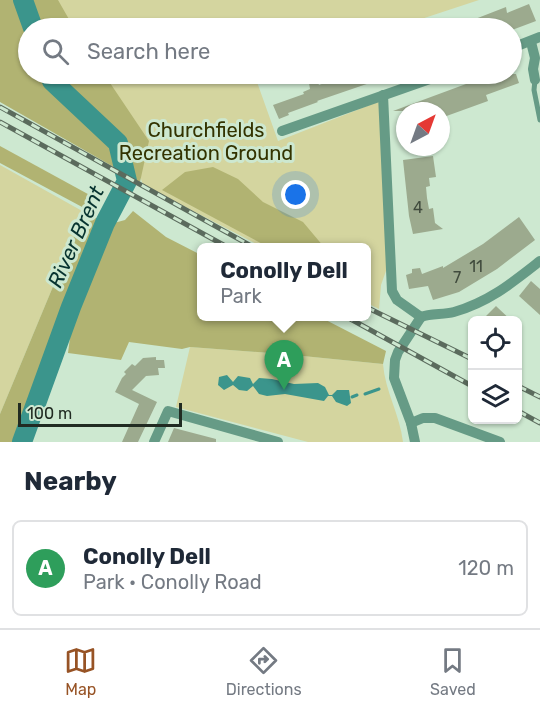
<!DOCTYPE html>
<html lang="en">
<head>
<meta charset="utf-8">
<style>
	:root { --surface:#fff; --page:#f6f6f7; --text:#1f2937; --muted:#747a83; --line:#e0e1e3; --accent:#975325 }
	body { margin:0; font-family:Rubik,sans-serif; background:var(--page); color:var(--text) }
	.controls { position:absolute; right:18px; bottom:18px; display:grid; overflow:hidden; border-radius:9px; box-shadow:0 2px 4px #0004 }
	.controls button { width:54px; height:54px; display:grid; place-items:center; padding:0; border:0; border-bottom:2px solid var(--line); background:var(--surface); color:var(--text); font:30px sans-serif }
	.compass { position:absolute; left:396px; top:102px; width:54px; height:54px; border-radius:50%; background:var(--surface); box-shadow:0 2px 4px #0004; rotate:41deg }
	.scale { position:absolute; left:18px; bottom:15px; width:164px; box-sizing:border-box; padding-left:6px; border:3px solid #212b22; border-top:0; font-size:16px; line-height:21px; white-space:nowrap; color:#212b22; -webkit-text-stroke:4px #cde8d0; paint-order:stroke }
	.you { position:absolute; left:296px; top:195px; width:21px; height:21px; margin:-15px; border:4px solid #fff; border-radius:50%; background:#1a73e8; box-shadow:0 0 0 9px #1a73e833 }
	.badge { display:grid; place-items:center; width:39px; height:39px; border-radius:50%; background:var(--accent); color:#fff; font-size:20px; font-weight:700 }
	.pin { position:absolute; translate:-50% -50px; filter:drop-shadow(0 2px 3px #0008) }
	.pin::after { content:''; position:absolute; top:32px; width:21px; height:18px; background:inherit; clip-path:polygon(0 0,100% 0,50% 100%) }
	.popup { position:absolute; left:197px; top:243px; width:174px; height:78px; box-sizing:border-box; display:grid; place-content:center; border-radius:9px; background:var(--surface); filter:drop-shadow(0 2px 4px #0005); font-size:20px; white-space:nowrap; color:var(--muted) }
	.popup b { font-size:22px; color:var(--text) }
	.popup::after { content:''; position:absolute; left:50%; top:100%; margin-left:-12px; border:12px solid transparent; border-top-color:var(--surface) }
	.list { margin:0; padding:0; list-style:none }
	h2 { display:flex; justify-content:space-between; align-items:center; height:78px; margin:0; padding:0 24px; font-size:26px }
	h2 small { font-size:20px; font-weight:400; color:var(--muted) }
	.list li { display:grid; grid-template-columns:39px 1fr auto; gap:18px; align-items:center; box-sizing:border-box; height:96px; margin:0 12px 12px; padding:0 12px; border:2px solid var(--line); border-radius:9px }
	.list b { display:block; font-size:22px; white-space:nowrap }
	.list p { margin:0; font-size:20px; white-space:nowrap; color:var(--muted) }
	.list em { font-size:20px; font-style:normal; color:var(--muted) }
	.icon { flex:none; width:33px; height:33px; fill:none; stroke:currentColor; stroke-width:2; stroke-linecap:round; stroke-linejoin:round }
	.map { position:relative; flex:none; width:540px; height:442px; overflow:hidden }
	.search { position:absolute; background:var(--surface); box-shadow:0 2px 4px #0004; left:18px; right:18px; top:18px; height:66px; display:flex; align-items:center; gap:15px; box-sizing:border-box; padding:0 21px; border-radius:33px; color:var(--muted); font-size:22px }
	.sheet { height:186px; background:var(--surface) }
	nav { display:flex; justify-content:space-around; align-items:center; box-sizing:border-box; height:84px; border-top:2px solid var(--line); background:var(--surface); font-size:16px; color:var(--muted) }
	nav a { display:grid; justify-items:center; gap:3px }
	nav .on { color:var(--accent) }
	.map>svg:first-child { display:block }
</style>
</head>
<body>
<div class="map">
<svg width="540" height="442" viewBox="0 0 540 442">
	<rect width="100%" height="100%" fill="#cde8d0"/>
	<g fill="#d4d59f">
		<path d="M 45,0 L 479,0 L 394,28 L 58,28 Z"/>
		<path d="M 82,74 L 279,74 L 257,82 L 278,141 L 380,101 L 387,268 L 381,285 L 379,309 L 367,303 L 366,248 L 262,247 L 143,185 L 127,137 Z"/>
		<path d="M 0,165 L 84,212 L 0,414 Z"/>
		<path d="M 190,347 L 283,354 L 383,364 C 385,391 400,415 403,442 L 308,442 L 176,407 Z"/>
	</g>
	<g fill="#b1b372">
		<path d="M 0,0 L 58,0 L 74,28 L 28,28 L 28,74 L 104,74 L 149,141 L 140,182 L 0,102 Z"/>
		<path d="M 0,146 L 97,199 L 84,208 L 0,163 Z"/>
		<path d="M 213,167 L 238,179 L 263,202 L 303,222 L 324,247 L 268,247 L 162,190 L 185,172 Z"/>
		<path d="M 133,211 L 166,237 L 201,255 L 202,316 L 320,317 L 386,351 L 383,364 L 283,354 L 190,347 L 182,349 L 129,342 L 121,360 L 68,353 L 71,330 L 114,223 L 125,220 Z"/>
		<path d="M 84,212 L 100,220 L 18,436 L 15,442 L 0,442 L 0,414 Z"/>
	</g>
	<path fill="#3b958c" d="M 227,375 L 233,382 L 238,376 L 250,378 L 253,384 L 259,378 L 272,379 L 294,384 L 318,383 L 325,387 L 329,395 L 332,395 L 337,390 L 349,390 L 351,403 L 347,406 L 336,402 L 332,396 L 328,396 L 324,401 L 285,394 L 267,396 L 259,394 L 253,386 L 247,391 L 239,390 L 233,385 L 224,390 L 218,385 L 219,377 Z"/>
	<g fill="none" stroke-linecap="round" stroke-linejoin="round">
		<g stroke="#3b958c" stroke-width="3">
			<path d="M 365,394 L 379,389"/>
			<path d="M 352,397 L 357,395"/>
		</g>
		<g stroke="#3b958c" stroke-width="20">
			<path d="M 23,0 L 33,28"/>
			<path d="M 22,442 L 71,307 L 105,223 L 127,181 L 118,143 L 52,81 L 50,74"/>
		</g>
	</g>
	<g fill="#9caa8e">
		<path d="M 529,4 L 536,21 L 512,30 L 512,28 L 452,28 L 506,7 L 507,13 Z"/>
		<path d="M 339,74 L 393,75 L 317,101 L 318,102 L 288,113 L 289,115 L 279,119 L 273,105 L 304,94 L 303,92 L 310,89 L 309,83 L 317,80 L 319,85 L 340,77 Z"/>
		<path d="M 493,74 L 516,74 L 519,83 L 486,95 L 488,101 L 441,118 L 441,111 L 393,111 Z"/>
		<path d="M 433,156 L 436,177 L 429,178 L 430,186 L 426,187 L 427,198 L 429,209 L 433,208 L 435,223 L 443,229 L 413,234 L 409,216 L 403,160 Z"/>
		<path d="M 519,217 L 535,240 L 497,269 L 459,292 L 433,300 L 428,286 L 409,289 L 406,275 L 412,273 L 412,269 L 420,268 L 422,274 L 443,266 L 443,268 L 483,244 Z"/>
		<path d="M 531,281 L 540,289 L 540,315 L 519,296 Z"/>
		<path d="M 496,306 L 497,307 L 512,321 L 481,321 Z"/>
		<path d="M 156,357 L 156,360 L 164,360 L 165,368 L 158,368 L 159,375 L 146,376 L 132,390 L 157,402 L 138,442 L 122,442 L 139,404 L 115,392 L 122,378 L 126,374 L 124,372 L 132,364 L 135,366 L 143,358 Z"/>
		<path d="M 174,428 L 216,439 L 216,442 L 168,442 Z"/>
	</g>
	<g fill="none" stroke-linecap="round" stroke-linejoin="round">
		<path stroke="#669b86" stroke-width="5" d="M 535,80 L 534,90 L 540,120"/>
		<g stroke="#669b86" stroke-width="10">
			<path d="M 531,42 L 535,58 L 533,69 L 535,80"/>
			<path d="M 512,48 L 540,37"/>
			<path d="M 383,95 L 392,291 L 397,300 L 421,317"/>
			<path d="M 282,131 L 444,74"/>
			<path d="M 421,317 C 431,313 443,315 454,312 C 489,302 512,283 540,261"/>
			<path d="M 411,423 L 423,418 L 435,418 L 500,442"/>
			<path d="M 154,442 L 168,411 L 278,442"/>
			<path d="M 415,442 L 411,423 L 394,378 L 395,360 L 398,352 L 421,317"/>
		</g>
		<defs>
			<g id="rail">
				<path d="M 0,107 L 255,248"/>
				<path d="M 0,122 L 229,248"/>
				<path d="M 366,307 L 472,359"/>
				<path d="M 345,316 L 472,386"/>
				<path d="M 518,386 L 540,397"/>
				<path d="M 518,411 L 540,423"/>
			</g>
		</defs>
		<use href="#rail" stroke="#5b6b5d" stroke-width="5"/>
		<use href="#rail" stroke="#cde8d0" stroke-width="3" stroke-dasharray="9" stroke-linecap="butt"/>
	</g>
	<g text-anchor="middle" stroke-width="6" stroke-linejoin="round" paint-order="stroke">
		<g font-size="16" fill="#404b3d">
			<text x="418" y="213">4</text>
			<text x="476" y="272">11</text>
			<text x="457" y="283">7</text>
		</g>
		<g font-size="20" fill="#330" stroke="#cde8d0">
			<text x="206" y="137">Churchfields<tspan x="206" dy="23">Recreation Ground</tspan></text>
		</g>
		<g font-size="21" font-style="italic" fill="#07332f" stroke="#cde8d0">
			<text transform="translate(76 237) rotate(-66)" y="7">River Brent</text>
		</g>
	</g>
</svg>
<div class="controls">
<button><svg class="icon" aria-label="locate" viewBox="0 0 24 24"><circle cx="12" cy="12" r="6"/><path d="M12 2v4M12 18v4M2 12h4M18 12h4"/></svg></button>
<button><svg class="icon" aria-label="layers" viewBox="0 0 24 24"><path d="M12 4l9 5-9 5-9-5zM3 14l9 5 9-5"/></svg></button>
</div>
<svg class="compass" viewBox="-18 -18 36 36"><path d="M0-13l5 13h-10z" fill="#e53935"/><path d="M0 13l5-13h-10z" fill="#747a83"/></svg>
<div class="scale">100 m</div>
<div class="you"></div>
<div class="pin badge" style="left:284px;top:390px;background:#2e9e5b">A</div>
<div class="popup"><b>Conolly Dell</b>Park</div>
<div class="search"><svg class="icon" aria-label="search" viewBox="0 0 24 24"><circle cx="10" cy="10" r="6"/><path d="M15 15l6 6"/></svg>Search here</div>
</div>
<section class="sheet">
<h2>Nearby<small></small></h2>
<ul class="list">
<li><span class="badge" style="background:#2e9e5b">A</span><div><b>Conolly Dell</b><p>Park · Conolly Road</p></div><em>120 m</em></li>
</ul>
</section>
<nav>
<a class="on"><svg class="icon" aria-label="map" viewBox="0 0 24 24"><path d="M3 6l6-2 6 2 6-2v14l-6 2-6-2-6 2zM9 4v14M15 6v14"/></svg>Map</a>
<a><svg class="icon" aria-label="directions" viewBox="0 0 24 24"><path d="M12 3l9 9-9 9-9-9zM9 14v-3h6M13 9l2 2-2 2"/></svg>Directions</a>
<a><svg class="icon" aria-label="saved" viewBox="0 0 24 24"><path d="M7 4h10v16l-5-4-5 4z"/></svg>Saved</a>
</nav>
</body>
</html>
